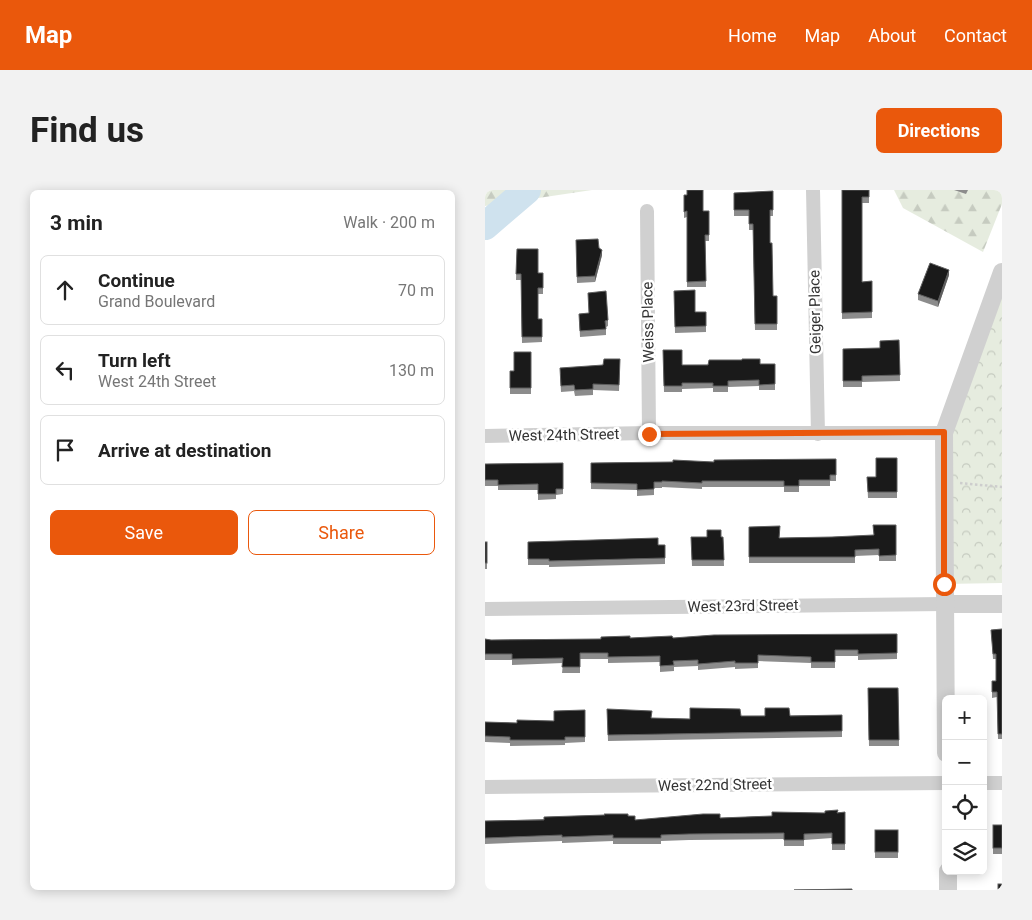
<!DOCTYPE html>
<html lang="en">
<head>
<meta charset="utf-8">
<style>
	:root { --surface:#fff; --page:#f2f2f2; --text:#222; --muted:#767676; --line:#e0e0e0; --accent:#ea580c }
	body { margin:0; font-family:Roboto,sans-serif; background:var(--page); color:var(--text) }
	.controls { position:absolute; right:15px; bottom:15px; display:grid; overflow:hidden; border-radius:8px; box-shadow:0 2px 12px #0003 }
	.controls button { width:45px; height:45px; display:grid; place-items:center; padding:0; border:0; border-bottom:1px solid var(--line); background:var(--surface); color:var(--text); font:25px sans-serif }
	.stop { position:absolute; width:15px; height:15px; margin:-11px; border:4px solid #ea580c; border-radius:50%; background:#fff }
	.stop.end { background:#ea580c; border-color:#fff; box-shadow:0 1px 5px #0008 }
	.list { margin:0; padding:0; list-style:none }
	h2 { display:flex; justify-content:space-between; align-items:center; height:65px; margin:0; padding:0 20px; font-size:21px }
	h2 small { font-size:16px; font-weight:400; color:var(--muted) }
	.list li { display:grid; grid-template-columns:32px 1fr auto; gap:15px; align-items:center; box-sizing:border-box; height:70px; margin:0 10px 10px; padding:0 10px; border:1px solid var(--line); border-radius:8px }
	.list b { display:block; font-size:19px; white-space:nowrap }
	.list p { margin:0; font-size:16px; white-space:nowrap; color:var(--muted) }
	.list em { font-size:16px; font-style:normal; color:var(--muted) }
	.actions { display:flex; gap:10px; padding:15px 20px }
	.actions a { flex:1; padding:11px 0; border:1px solid var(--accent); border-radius:8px; text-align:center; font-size:18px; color:var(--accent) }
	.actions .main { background:var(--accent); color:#fff }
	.icon { flex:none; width:28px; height:28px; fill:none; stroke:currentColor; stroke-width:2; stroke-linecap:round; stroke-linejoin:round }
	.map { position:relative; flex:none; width:517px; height:700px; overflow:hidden; border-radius:8px }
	header { display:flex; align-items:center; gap:30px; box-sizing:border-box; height:70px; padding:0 25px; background:var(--accent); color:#fff }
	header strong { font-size:24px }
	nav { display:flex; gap:28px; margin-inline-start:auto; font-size:18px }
	.intro { display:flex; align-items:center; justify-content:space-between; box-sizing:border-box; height:120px; padding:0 30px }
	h1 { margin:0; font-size:35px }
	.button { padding:12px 22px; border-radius:8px; background:var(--accent); color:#fff; font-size:18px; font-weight:700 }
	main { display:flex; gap:30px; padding:0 30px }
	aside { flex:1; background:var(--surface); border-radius:8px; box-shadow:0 2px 12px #0003 }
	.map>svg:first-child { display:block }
</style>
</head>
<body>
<header>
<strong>Map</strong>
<nav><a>Home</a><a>Map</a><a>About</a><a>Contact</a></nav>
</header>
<div class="intro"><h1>Find us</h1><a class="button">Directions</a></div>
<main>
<aside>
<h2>3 min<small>Walk · 200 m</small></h2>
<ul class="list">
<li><svg class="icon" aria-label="ahead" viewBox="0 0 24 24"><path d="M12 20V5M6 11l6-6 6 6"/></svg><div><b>Continue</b><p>Grand Boulevard</p></div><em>70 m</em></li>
<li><svg class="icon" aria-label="left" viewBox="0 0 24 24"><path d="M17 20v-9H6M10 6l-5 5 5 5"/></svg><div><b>Turn left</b><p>West 24th Street</p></div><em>130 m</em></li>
<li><svg class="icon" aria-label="arrive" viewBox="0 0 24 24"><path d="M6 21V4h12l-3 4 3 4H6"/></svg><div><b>Arrive at destination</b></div></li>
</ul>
<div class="actions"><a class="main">Save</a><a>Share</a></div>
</aside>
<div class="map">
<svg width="517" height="700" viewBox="0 0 517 700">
	<defs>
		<pattern id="forest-firs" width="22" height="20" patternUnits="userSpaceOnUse" patternTransform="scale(1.25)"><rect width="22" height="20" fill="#e6ecdf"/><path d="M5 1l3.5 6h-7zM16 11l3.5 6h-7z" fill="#c6cbc0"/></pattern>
		<pattern id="park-crowns" width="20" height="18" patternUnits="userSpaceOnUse" patternTransform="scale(1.25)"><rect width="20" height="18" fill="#e6ecdf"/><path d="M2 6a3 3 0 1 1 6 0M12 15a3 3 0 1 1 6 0" fill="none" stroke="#c6cbc0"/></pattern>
	</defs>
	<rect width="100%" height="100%" fill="#fff"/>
	<g fill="url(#forest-firs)">
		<path d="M 0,0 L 107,0 L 0,16 Z"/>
		<path d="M 409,0 L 517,0 L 517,14 L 498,62 L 418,18 Z"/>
	</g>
	<path fill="url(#park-crowns)" d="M 517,101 L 517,393 L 459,394 L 459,243 Z"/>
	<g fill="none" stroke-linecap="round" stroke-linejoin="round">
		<path stroke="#cfe2ee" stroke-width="28" d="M 0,36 L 42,0"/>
		<path stroke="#cdcdcd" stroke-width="2.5" stroke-dasharray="2.5 2.5" stroke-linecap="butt" d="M 475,293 L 517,297"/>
		<g stroke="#d0d0d0" stroke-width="14">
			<path d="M 328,0 L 333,244"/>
			<path d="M 162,21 L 164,243"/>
			<path d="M 0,246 L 164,243 L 459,243"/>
			<path d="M 0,419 L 460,414"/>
			<path d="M 498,593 L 517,593"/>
			<path d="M 0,597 L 461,593"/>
		</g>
		<g stroke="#d0d0d0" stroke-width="18">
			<path d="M 460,414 L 517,414"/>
			<path d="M 461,563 L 459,243 L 517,82"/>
			<path d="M 463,681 L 463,700"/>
		</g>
	</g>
	<g fill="#8c8c8c">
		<path d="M 357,0 L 384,0 L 384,13 L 377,13 L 377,92 L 387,91 L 387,128 L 357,129 Z"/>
		<path d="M 469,0 L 483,0 L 481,4 Z"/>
		<path d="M 288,1 L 288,26 L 285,26 L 285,53 L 288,106 L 292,106 L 292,140 L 270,140 L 268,40 L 264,40 L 264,26 L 249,26 L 249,3 Z"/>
		<path d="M 199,5 L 218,21 L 224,45 L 224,51 L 220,51 L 221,97 L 202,97 L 202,27 L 199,28 Z"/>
		<path d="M 91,50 L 114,58 L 117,65 L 110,92 L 92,93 Z"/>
		<path d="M 32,59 L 53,83 L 58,83 L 58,104 L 53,104 L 53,129 L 57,129 L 57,152 L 37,153 L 36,90 L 31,90 Z"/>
		<path d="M 464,85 L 453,117 L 433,110 L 433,104 Z"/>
		<path d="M 189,101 L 210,122 L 221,122 L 221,142 L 190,143 Z"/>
		<path d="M 103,103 L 123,130 L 123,136 L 121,137 L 121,145 L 95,147 L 94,124 L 104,123 Z"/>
		<path d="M 414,150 L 415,191 L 377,192 L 377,197 L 358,197 L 358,159 L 395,158 Z"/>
		<path d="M 178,160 L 197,175 L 290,174 L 290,200 L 274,200 L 274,196 L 243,197 L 243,202 L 228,202 L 228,198 L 197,199 L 197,202 L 179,202 Z"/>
		<path d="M 46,162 L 46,204 L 25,204 L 25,181 L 29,181 Z"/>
		<path d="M 135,169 L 134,201 L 108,200 L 108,205 L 90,206 L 89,201 L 76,202 L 75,184 L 118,175 Z"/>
		<path d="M 412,268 L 412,308 L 383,308 L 382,287 L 391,287 Z"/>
		<path d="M 351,269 L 351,291 L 345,291 L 345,296 L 314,296 L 314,302 L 299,302 L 299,297 L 217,297 L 217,299 L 177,297 L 177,298 L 169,298 L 169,305 L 152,306 L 152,300 L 106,299 L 106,273 L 229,272 Z"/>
		<path d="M 78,273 L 78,304 L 71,305 L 71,309 L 53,310 L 53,300 L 13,300 L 13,296 L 0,296 L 0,274 Z"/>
		<path d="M 411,335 L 411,371 L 394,371 L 394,365 L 370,366 L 370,373 L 264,373 L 264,337 L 295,342 L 294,348 L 347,347 L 389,346 Z"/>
		<path d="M 206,347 L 238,347 L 239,376 L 207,376 Z"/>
		<rect x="0" y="352" width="2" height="27"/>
		<path d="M 43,352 L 180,355 L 180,374 L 64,377 L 64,375 L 43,375 Z"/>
		<path d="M 517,439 L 517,549 L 513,549 L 512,507 L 507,508 L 507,491 L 511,491 L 511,469 L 508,469 L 506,440 Z"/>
		<path d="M 412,444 L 412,469 L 373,470 L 373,466 L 350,466 L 350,478 L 326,478 L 326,473 L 273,471 L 273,478 L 250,479 L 250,477 L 213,480 L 213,476 L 189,477 L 189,481 L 175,482 L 175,472 L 123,473 L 123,469 L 95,469 L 95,483 L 77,483 L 78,473 L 27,475 L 27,470 L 0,470 L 0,449 L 6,450 L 116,449 L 145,448 L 188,448 Z"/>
		<path d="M 383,498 L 413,498 L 414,556 L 384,556 Z"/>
		<path d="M 122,519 L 167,528 L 205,529 L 256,526 L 357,525 L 357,547 L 123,551 Z"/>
		<path d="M 100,520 L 100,552 L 80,553 L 80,555 L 25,556 L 25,553 L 0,552 L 0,532 L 32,533 L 69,531 Z"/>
		<path d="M 360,622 L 360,660 L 347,660 L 347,648 L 319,650 L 319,656 L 299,656 L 299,649 L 204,650 L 176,651 L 176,654 L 128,654 L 128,651 L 77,653 L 77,651 L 0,654 L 0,631 L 143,626 L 150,630 L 235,628 L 287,626 Z"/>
		<rect x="508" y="635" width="9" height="29"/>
		<rect x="390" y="640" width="23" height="28"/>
	</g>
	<g fill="#5f5f5f">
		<path d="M 117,60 L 117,65 L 110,92 L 110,86 Z"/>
		<path d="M 464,80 L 464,85 L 453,117 L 453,111 Z"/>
	</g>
	<g fill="#1a1a1a" stroke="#5f5f5f">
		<path d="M 202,0 L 218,0 L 218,21 L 224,21 L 224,45 L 220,45 L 221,91 L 202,92 L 202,21 L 199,22 L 199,5 L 202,5 Z"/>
		<path d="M 357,0 L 384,0 L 384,7 L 377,7 L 377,92 L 387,91 L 387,122 L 357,123 Z"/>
		<path d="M 288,1 L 288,20 L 285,20 L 285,53 L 287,53 L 288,106 L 292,106 L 292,134 L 270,134 L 268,34 L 264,34 L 264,20 L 249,20 L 249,3 Z"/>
		<path d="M 113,49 L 114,58 L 117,60 L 110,86 L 92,87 L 91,50 Z"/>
		<path d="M 32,59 L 53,59 L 53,83 L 58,83 L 58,98 L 53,98 L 53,129 L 57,129 L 57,147 L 37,147 L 36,84 L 31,84 Z"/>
		<path d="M 445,73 L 464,80 L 453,111 L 433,104 Z"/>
		<path d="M 210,100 L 210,122 L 221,122 L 221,136 L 190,137 L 189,101 Z"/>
		<path d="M 121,101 L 123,130 L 120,131 L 121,139 L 95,141 L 94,124 L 104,123 L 103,103 Z"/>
		<path d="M 414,150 L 415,185 L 377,186 L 377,191 L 358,191 L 358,159 L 395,158 L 395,151 Z"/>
		<path d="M 178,160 L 197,160 L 197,175 L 223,175 L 224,170 L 257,170 L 257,169 L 275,169 L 275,174 L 290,174 L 290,194 L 274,195 L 274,190 L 243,191 L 243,196 L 228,196 L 228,193 L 197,193 L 197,196 L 179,196 Z"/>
		<path d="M 29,162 L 46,162 L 46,198 L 25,198 L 25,181 L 29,181 Z"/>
		<path d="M 119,169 L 135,169 L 134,195 L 108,194 L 108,199 L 90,200 L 89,195 L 76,196 L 75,178 L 118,175 Z"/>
		<path d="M 391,268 L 412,268 L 412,302 L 383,302 L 382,287 L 391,287 Z"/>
		<path d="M 351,269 L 351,285 L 345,285 L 345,290 L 314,290 L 314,296 L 299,296 L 299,291 L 217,291 L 217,293 L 177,291 L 177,292 L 169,292 L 169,299 L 152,300 L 152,294 L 106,293 L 106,273 L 188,272 L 188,270 L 229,272 L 229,270 Z"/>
		<path d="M 78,273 L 78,299 L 71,299 L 71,304 L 53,304 L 53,294 L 13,295 L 13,290 L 0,290 L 0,274 Z"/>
		<path d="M 388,335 L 411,335 L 411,365 L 394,366 L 394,359 L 370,360 L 370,367 L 264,367 L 264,337 L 295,336 L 294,348 L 347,347 L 389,345 Z"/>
		<path d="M 222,340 L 236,340 L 236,347 L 238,347 L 239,370 L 207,370 L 206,347 L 222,347 Z"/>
		<path d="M 173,348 L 173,355 L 180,355 L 180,368 L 64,371 L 64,369 L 43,369 L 43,352 Z"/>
		<rect x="0" y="352" width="2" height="21"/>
		<path d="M 517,439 L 517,544 L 513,544 L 512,502 L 507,502 L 507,491 L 511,491 L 511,464 L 508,464 L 506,440 Z"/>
		<path d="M 412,444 L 412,463 L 373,464 L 373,460 L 350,460 L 350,472 L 326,472 L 326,467 L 273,465 L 273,473 L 250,473 L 250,471 L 213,474 L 213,470 L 188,471 L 189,475 L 175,476 L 175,466 L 123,467 L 123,463 L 95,463 L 95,477 L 77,477 L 78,468 L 27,469 L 27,464 L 0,464 L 0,449 L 6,450 L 116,449 L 116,447 L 145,446 L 145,448 L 187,446 L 188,448 L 229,445 Z"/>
		<path d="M 383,498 L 413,498 L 414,550 L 384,550 Z"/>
		<path d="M 205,518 L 255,519 L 256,526 L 280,526 L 280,518 L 304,518 L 305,526 L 357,525 L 357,541 L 123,545 L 122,519 L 167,521 L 166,528 L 205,529 Z"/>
		<path d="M 100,520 L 100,547 L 80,547 L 80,550 L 25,550 L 25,547 L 0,546 L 0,532 L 32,533 L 32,530 L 69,531 L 69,521 Z"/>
		<path d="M 353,620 L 352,623 L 360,622 L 360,654 L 347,654 L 347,643 L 319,644 L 319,650 L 299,650 L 299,643 L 204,644 L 176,645 L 176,648 L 128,648 L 128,645 L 77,647 L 77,645 L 0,648 L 0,631 L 59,630 L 59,627 L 120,625 L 119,624 L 143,624 L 143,626 L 150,626 L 150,630 L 218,624 L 235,624 L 235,628 L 287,626 L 287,622 L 340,623 L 340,621 Z"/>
		<rect x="508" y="635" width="9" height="23"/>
		<rect x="390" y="640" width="23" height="22"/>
		<rect x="513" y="694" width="4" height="6"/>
		<path d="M 367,699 L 367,700 L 309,700 Z"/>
	</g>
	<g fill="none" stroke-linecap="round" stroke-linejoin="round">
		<path stroke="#ea580c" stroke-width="6" d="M 164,244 L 459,242 L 459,394"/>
	</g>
	<g text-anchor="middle" stroke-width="5" stroke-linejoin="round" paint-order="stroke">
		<g font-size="15" fill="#333" stroke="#fff">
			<text transform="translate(330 122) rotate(-91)" y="5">Geiger Place</text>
			<text transform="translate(163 132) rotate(-91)" y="5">Weiss Place</text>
			<text transform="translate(79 245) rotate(-1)" y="5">West 24th Street</text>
			<text transform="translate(258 416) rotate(-1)" y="5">West 23rd Street</text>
			<text transform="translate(230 595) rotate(-1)" y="5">West 22nd Street</text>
		</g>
	</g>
</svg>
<div class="controls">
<button>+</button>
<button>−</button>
<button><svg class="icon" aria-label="locate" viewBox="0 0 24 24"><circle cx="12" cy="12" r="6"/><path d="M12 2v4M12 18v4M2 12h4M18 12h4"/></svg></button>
<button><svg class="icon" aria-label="layers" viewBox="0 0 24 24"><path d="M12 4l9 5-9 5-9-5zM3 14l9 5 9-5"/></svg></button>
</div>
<div class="stop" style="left:459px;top:394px"></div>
<div class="stop end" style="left:164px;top:244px"></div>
</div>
</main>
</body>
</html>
